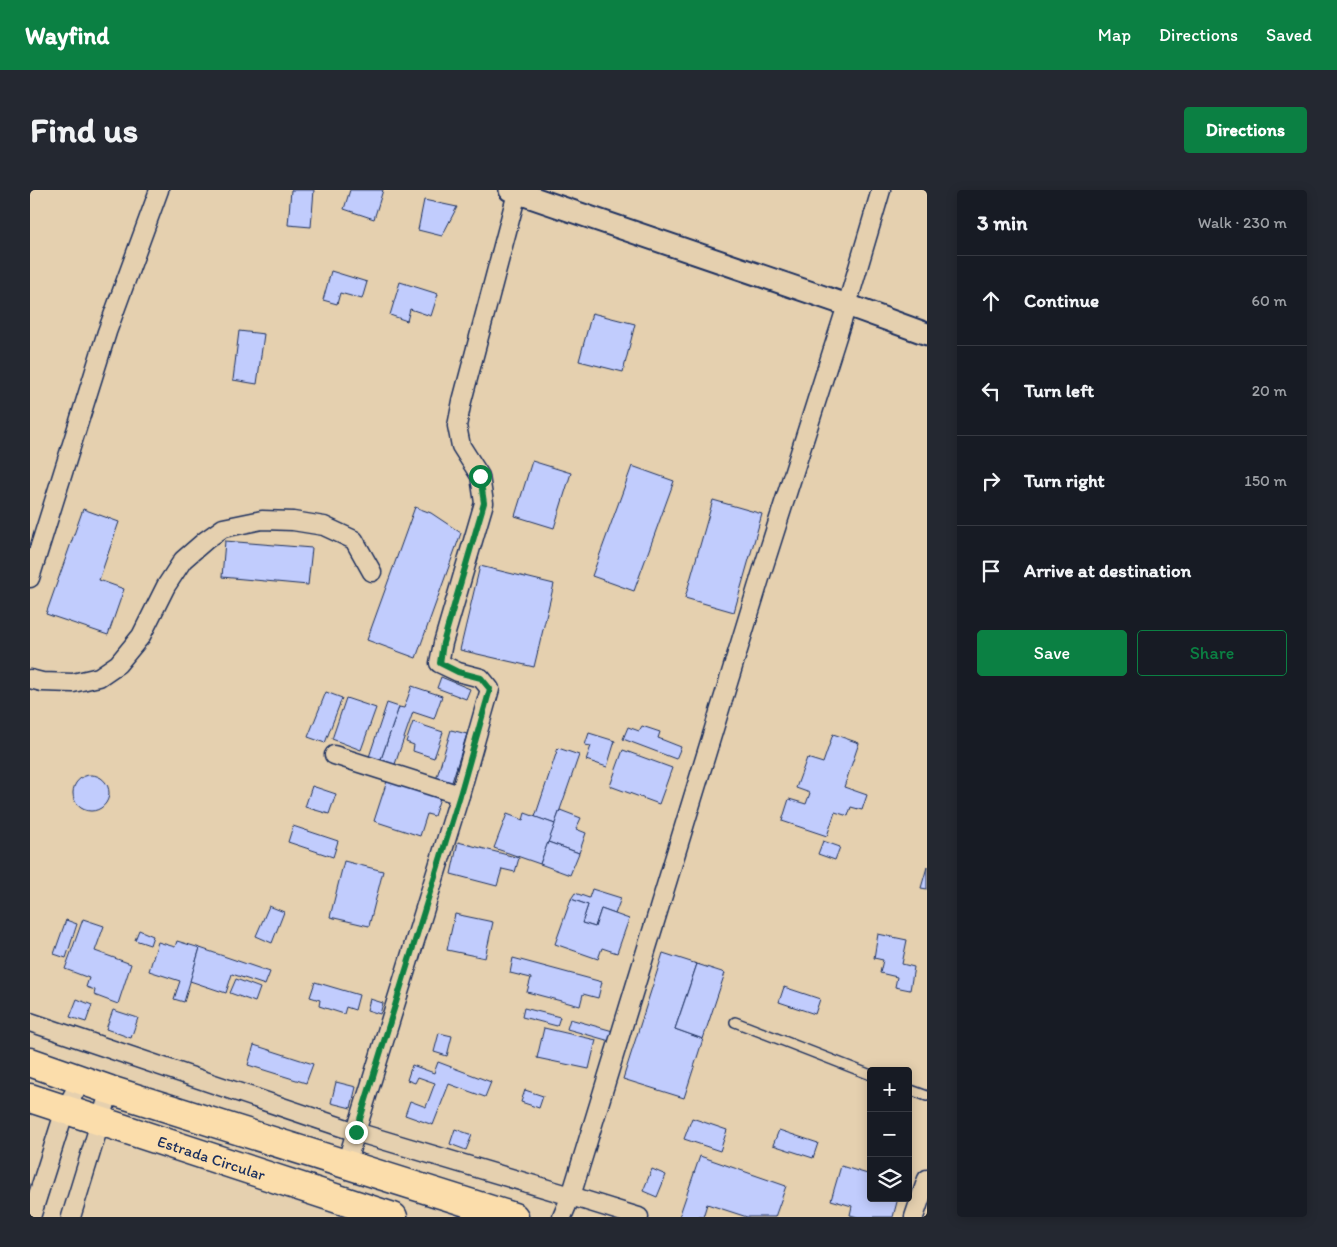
<!DOCTYPE html>
<html lang="en">
<head>
<meta charset="utf-8">
<style>
	:root { --surface:#171b24; --page:#242831; --text:#f1f3f6; --muted:#9ea1a6; --line:#363941; --accent:#0b8043 }
	body { margin:0; font-family:Itim,sans-serif; background:var(--page); color:var(--text) }
	.controls { position:absolute; right:15px; bottom:15px; display:grid; overflow:hidden; border-radius:5px; box-shadow:0 2px 12px #0003 }
	.controls button { width:45px; height:45px; display:grid; place-items:center; padding:0; border:0; border-bottom:1px solid var(--line); background:var(--surface); color:var(--text); font:25px sans-serif }
	.stop { position:absolute; width:15px; height:15px; margin:-11px; border:4px solid #0b8043; border-radius:50%; background:#fff }
	.stop.end { background:#0b8043; border-color:#fff; box-shadow:0 1px 5px #0008 }
	.list { margin:0; padding:0; list-style:none }
	h2 { display:flex; justify-content:space-between; align-items:center; height:65px; margin:0; padding:0 20px; font-size:21px }
	h2 small { font-size:16px; font-weight:400; color:var(--muted) }
	.list li { display:grid; grid-template-columns:32px 1fr auto; gap:15px; align-items:center; box-sizing:border-box; height:90px; padding:0 20px; border-top:1px solid var(--line) }
	.list b { display:block; font-size:19px; white-space:nowrap }
	.list em { font-size:16px; font-style:normal; color:var(--muted) }
	.actions { display:flex; gap:10px; padding:15px 20px }
	.actions a { flex:1; padding:11px 0; border:1px solid var(--accent); border-radius:5px; text-align:center; font-size:18px; color:var(--accent) }
	.actions .main { background:var(--accent); color:#fff }
	.icon { flex:none; width:28px; height:28px; fill:none; stroke:currentColor; stroke-width:2; stroke-linecap:round; stroke-linejoin:round }
	.map { position:relative; flex:none; width:897px; height:1027px; overflow:hidden; border-radius:5px }
	header { display:flex; align-items:center; gap:30px; box-sizing:border-box; height:70px; padding:0 25px; background:var(--accent); color:#fff }
	header strong { font-size:24px }
	nav { display:flex; gap:28px; margin-inline-start:auto; font-size:18px }
	.intro { display:flex; align-items:center; justify-content:space-between; box-sizing:border-box; height:120px; padding:0 30px }
	h1 { margin:0; font-size:35px }
	.button { padding:12px 22px; border-radius:5px; background:var(--accent); color:#fff; font-size:18px; font-weight:700 }
	main { display:flex; gap:30px; padding:0 30px }
	aside { flex:1; background:var(--surface); border-radius:5px; box-shadow:0 2px 12px #0003 }
	.map>svg:first-child { display:block }
</style>
</head>
<body>
<header>
<strong>Wayfind</strong>
<nav><a>Map</a><a>Directions</a><a>Saved</a></nav>
</header>
<div class="intro"><h1>Find us</h1><a class="button">Directions</a></div>
<main>
<div class="map">
<svg width="897" height="1027" viewBox="0 0 897 1027">
	<rect width="100%" height="100%" fill="#e5d0af"/>
	<filter id="ink" filterUnits="userSpaceOnUse"><feTurbulence type="fractalNoise" baseFrequency=".02" numOctaves="2"/><feDisplacementMap in="SourceGraphic" scale="10" xChannelSelector="R" yChannelSelector="G"/><feConvolveMatrix kernelMatrix="1 2 1 2 8 2 1 2 1" color-interpolation-filters="sRGB"/></filter>
	<g filter="url(#ink)">
		<g fill="#c1ccfd" stroke="#1b2f5e">
			<path d="M 261,0 L 284,0 L 281,37 L 258,35 Z"/>
			<path d="M 320,0 L 353,0 L 344,29 L 314,19 Z"/>
			<path d="M 394,10 L 427,17 L 412,46 L 388,40 Z"/>
			<path d="M 301,81 L 337,92 L 332,109 L 310,103 L 307,114 L 293,110 Z"/>
			<path d="M 370,92 L 408,104 L 401,126 L 380,119 L 377,131 L 360,125 Z"/>
			<path d="M 562,123 L 605,134 L 593,182 L 549,171 Z"/>
			<path d="M 209,141 L 234,144 L 227,194 L 203,190 Z"/>
			<path d="M 502,271 L 541,283 L 524,338 L 485,326 Z"/>
			<path d="M 602,276 L 644,291 L 604,401 L 562,386 Z"/>
			<path d="M 683,310 L 732,324 L 704,422 L 655,408 Z"/>
			<path d="M 385,317 L 401,323 L 431,343 L 386,468 L 337,450 Z"/>
			<path d="M 53,319 L 89,332 L 69,390 L 94,399 L 78,445 L 16,424 Z"/>
			<path d="M 195,351 L 282,358 L 278,395 L 192,387 Z"/>
			<path d="M 450,376 L 524,394 L 504,477 L 430,460 Z"/>
			<path d="M 411,487 L 440,499 L 436,509 L 407,498 Z"/>
			<path d="M 382,496 L 412,506 L 404,529 L 383,522 L 364,577 L 350,572 L 369,517 L 374,518 Z"/>
			<path d="M 296,502 L 312,508 L 295,553 L 278,547 Z"/>
			<path d="M 316,508 L 346,518 L 331,560 L 302,549 Z"/>
			<path d="M 357,513 L 369,517 L 350,572 L 339,567 Z"/>
			<path d="M 383,532 L 413,542 L 404,568 L 383,561 L 384,555 L 376,552 Z"/>
			<path d="M 612,536 L 630,542 L 628,548 L 651,557 L 646,569 L 593,549 L 598,537 L 609,541 Z"/>
			<path d="M 421,540 L 437,544 L 421,595 L 406,590 Z"/>
			<path d="M 559,543 L 585,551 L 577,577 L 556,570 L 561,556 L 555,555 Z"/>
			<path d="M 803,544 L 829,553 L 814,597 L 837,605 L 832,620 L 821,617 L 818,626 L 805,622 L 797,646 L 752,631 L 759,609 L 776,614 L 780,603 L 766,598 L 777,568 L 793,573 Z"/>
			<path d="M 528,558 L 549,565 L 525,634 L 505,627 Z"/>
			<path d="M 593,560 L 642,578 L 629,614 L 580,596 Z"/>
			<circle cx="61" cy="603" r="18"/>
			<path d="M 357,591 L 410,608 L 404,626 L 397,624 L 390,646 L 344,631 Z"/>
			<path d="M 282,596 L 306,604 L 299,624 L 275,617 Z"/>
			<path d="M 530,620 L 551,628 L 546,639 L 556,643 L 549,663 L 518,652 Z"/>
			<path d="M 495,623 L 525,634 L 510,674 L 464,658 L 477,624 L 493,630 Z"/>
			<path d="M 263,636 L 308,651 L 303,667 L 258,652 Z"/>
			<path d="M 793,651 L 810,657 L 805,670 L 788,664 Z"/>
			<path d="M 428,652 L 489,668 L 485,682 L 472,679 L 467,696 L 421,684 Z"/>
			<path d="M 518,652 L 549,663 L 540,685 L 510,674 Z"/>
			<path d="M 314,671 L 353,681 L 339,736 L 300,727 Z"/>
			<path d="M 897,677 L 897,699 L 891,698 Z"/>
			<path d="M 562,699 L 591,708 L 585,724 L 571,719 L 565,737 L 552,733 L 558,715 L 541,709 L 545,703 L 559,708 Z"/>
			<path d="M 541,709 L 558,715 L 552,733 L 565,737 L 571,719 L 599,729 L 587,763 L 572,758 L 568,769 L 525,754 Z"/>
			<path d="M 239,716 L 254,722 L 242,753 L 226,746 Z"/>
			<path d="M 425,724 L 463,732 L 455,768 L 417,760 Z"/>
			<path d="M 53,729 L 74,736 L 65,761 L 101,774 L 88,814 L 64,805 L 65,800 L 56,797 L 59,788 L 35,779 Z"/>
			<path d="M 36,730 L 47,734 L 36,768 L 24,764 Z"/>
			<path d="M 109,740 L 123,746 L 120,755 L 105,750 Z"/>
			<path d="M 848,744 L 877,750 L 872,774 L 884,777 L 880,800 L 865,797 L 867,787 L 850,783 L 853,770 L 844,768 Z"/>
			<path d="M 147,751 L 170,758 L 154,812 L 144,809 L 150,791 L 119,781 L 128,752 L 145,757 Z"/>
			<path d="M 170,758 L 240,782 L 235,795 L 202,784 L 196,803 L 160,791 Z"/>
			<path d="M 633,763 L 667,774 L 645,839 L 673,849 L 654,908 L 593,889 Z"/>
			<path d="M 483,768 L 572,792 L 568,808 L 553,804 L 550,816 L 497,802 L 501,788 L 480,783 Z"/>
			<path d="M 667,774 L 695,783 L 673,849 L 645,839 Z"/>
			<path d="M 206,789 L 230,798 L 225,812 L 200,803 Z"/>
			<path d="M 285,792 L 329,805 L 325,820 L 316,817 L 314,824 L 289,816 L 290,810 L 280,807 Z"/>
			<path d="M 754,797 L 790,809 L 785,824 L 749,812 Z"/>
			<path d="M 47,809 L 62,815 L 56,832 L 40,827 Z"/>
			<path d="M 340,809 L 353,813 L 350,824 L 337,820 Z"/>
			<path d="M 494,818 L 530,827 L 527,836 L 492,827 Z"/>
			<path d="M 83,820 L 108,828 L 101,848 L 76,839 Z"/>
			<path d="M 540,829 L 583,841 L 580,851 L 537,839 Z"/>
			<path d="M 514,838 L 566,850 L 559,879 L 507,868 Z"/>
			<path d="M 409,843 L 422,846 L 417,866 L 404,862 Z"/>
			<path d="M 224,855 L 283,874 L 276,893 L 218,875 Z"/>
			<path d="M 408,872 L 461,892 L 455,907 L 419,894 L 403,935 L 375,925 L 380,911 L 396,917 L 405,893 L 388,887 L 385,893 L 377,890 L 382,875 L 404,883 Z"/>
			<path d="M 306,892 L 326,897 L 321,918 L 301,913 Z"/>
			<path d="M 495,900 L 513,906 L 509,918 L 491,912 Z"/>
			<path d="M 662,928 L 697,940 L 690,961 L 654,949 Z"/>
			<path d="M 425,939 L 442,945 L 436,960 L 420,954 Z"/>
			<path d="M 749,940 L 788,953 L 783,968 L 743,955 Z"/>
			<path d="M 670,966 L 756,996 L 745,1027 L 717,1027 L 677,1014 L 673,1027 L 649,1027 Z"/>
			<path d="M 811,976 L 841,985 L 841,1008 L 868,1008 L 863,1027 L 828,1027 L 820,1025 L 822,1016 L 801,1010 Z"/>
			<path d="M 622,979 L 636,985 L 627,1007 L 613,1001 Z"/>
		</g>
		<g fill="none" stroke-linecap="round" stroke-linejoin="round">
			<defs>
				<g id="service">
					<path d="M 705,832 L 841,885"/>
					<path d="M 878,899 L 897,906"/>
				</g>
				<g id="minor">
					<path d="M 0,388 L 77,142 L 129,0"/>
					<path d="M 0,489 L 12,492 L 43,493 L 69,487 L 88,474 L 111,446 L 136,396 L 153,370 L 176,350 L 193,338 L 232,330 L 263,331 L 294,336 L 324,350 L 342,382"/>
					<path d="M 304,565 L 430,605"/>
					<path d="M 0,832 L 326,942 L 541,1006 L 609,1027"/>
					<path d="M 316,974 L 430,605 L 460,499 L 451,488 L 428,482 L 409,473 L 413,453 L 454,313 L 450,286 L 431,256 L 427,236 L 432,211 L 487,3"/>
					<path d="M 1,1027 L 35,920 L 51,890"/>
					<path d="M 41,1027 L 80,900"/>
					<path d="M 532,1027 L 541,1006 L 731,385 L 817,115 L 851,0"/>
					<path d="M 884,1027 L 897,989"/>
				</g>
				<path id="tertiary" d="M 480,0 L 817,115 L 897,144"/>
				<g id="primary">
					<path d="M 0,872 L 80,900 L 484,1027"/>
					<path id="s1" d="M 0,908 L 363,1027"/>
				</g>
			</defs>
			<use href="#service" stroke="#1b2f5e" stroke-width="12"/>
			<use href="#minor" stroke="#1b2f5e" stroke-width="21"/>
			<use href="#tertiary" stroke="#1b2f5e" stroke-width="25"/>
			<use href="#primary" stroke="#1b2f5e" stroke-width="31"/>
			<use href="#service" stroke="#e5d0af" stroke-width="9"/>
			<use href="#minor" stroke="#e5d0af" stroke-width="18"/>
			<use href="#tertiary" stroke="#e5d0af" stroke-width="21"/>
			<use href="#primary" stroke="#fbddab" stroke-width="28"/>
		</g>
	</g>
	<g fill="none" stroke-linecap="round" stroke-linejoin="round" filter="url(#ink)">
		<path stroke="#0b8043" stroke-width="6" d="M 326,942 L 430,605 L 460,499 L 451,488 L 428,482 L 410,473 L 413,453 L 454,313 L 450,286"/>
	</g>
	<g text-anchor="middle" stroke-width="5" stroke-linejoin="round" paint-order="stroke">
		<g font-size="16" fill="#1b2f5e" stroke="#e5d0af">
			<text dy="6" stroke="none"><textPath href="#s1" startOffset="191">Estrada Circular</textPath></text>
		</g>
	</g>
</svg>
<div class="controls">
<button>+</button>
<button>−</button>
<button><svg class="icon" aria-label="layers" viewBox="0 0 24 24"><path d="M12 4l9 5-9 5-9-5zM3 14l9 5 9-5"/></svg></button>
</div>
<div class="stop" style="left:450px;top:286px"></div>
<div class="stop end" style="left:326px;top:942px"></div>
</div>
<aside>
<h2>3 min<small>Walk · 230 m</small></h2>
<ul class="list">
<li><svg class="icon" aria-label="ahead" viewBox="0 0 24 24"><path d="M12 20V5M6 11l6-6 6 6"/></svg><div><b>Continue</b></div><em>60 m</em></li>
<li><svg class="icon" aria-label="left" viewBox="0 0 24 24"><path d="M17 20v-9H6M10 6l-5 5 5 5"/></svg><div><b>Turn left</b></div><em>20 m</em></li>
<li><svg class="icon" aria-label="right" viewBox="0 0 24 24"><path d="M7 20v-9h11M14 6l5 5-5 5"/></svg><div><b>Turn right</b></div><em>150 m</em></li>
<li><svg class="icon" aria-label="arrive" viewBox="0 0 24 24"><path d="M6 21V4h12l-3 4 3 4H6"/></svg><div><b>Arrive at destination</b></div></li>
</ul>
<div class="actions"><a class="main">Save</a><a>Share</a></div>
</aside>
</main>
</body>
</html>
